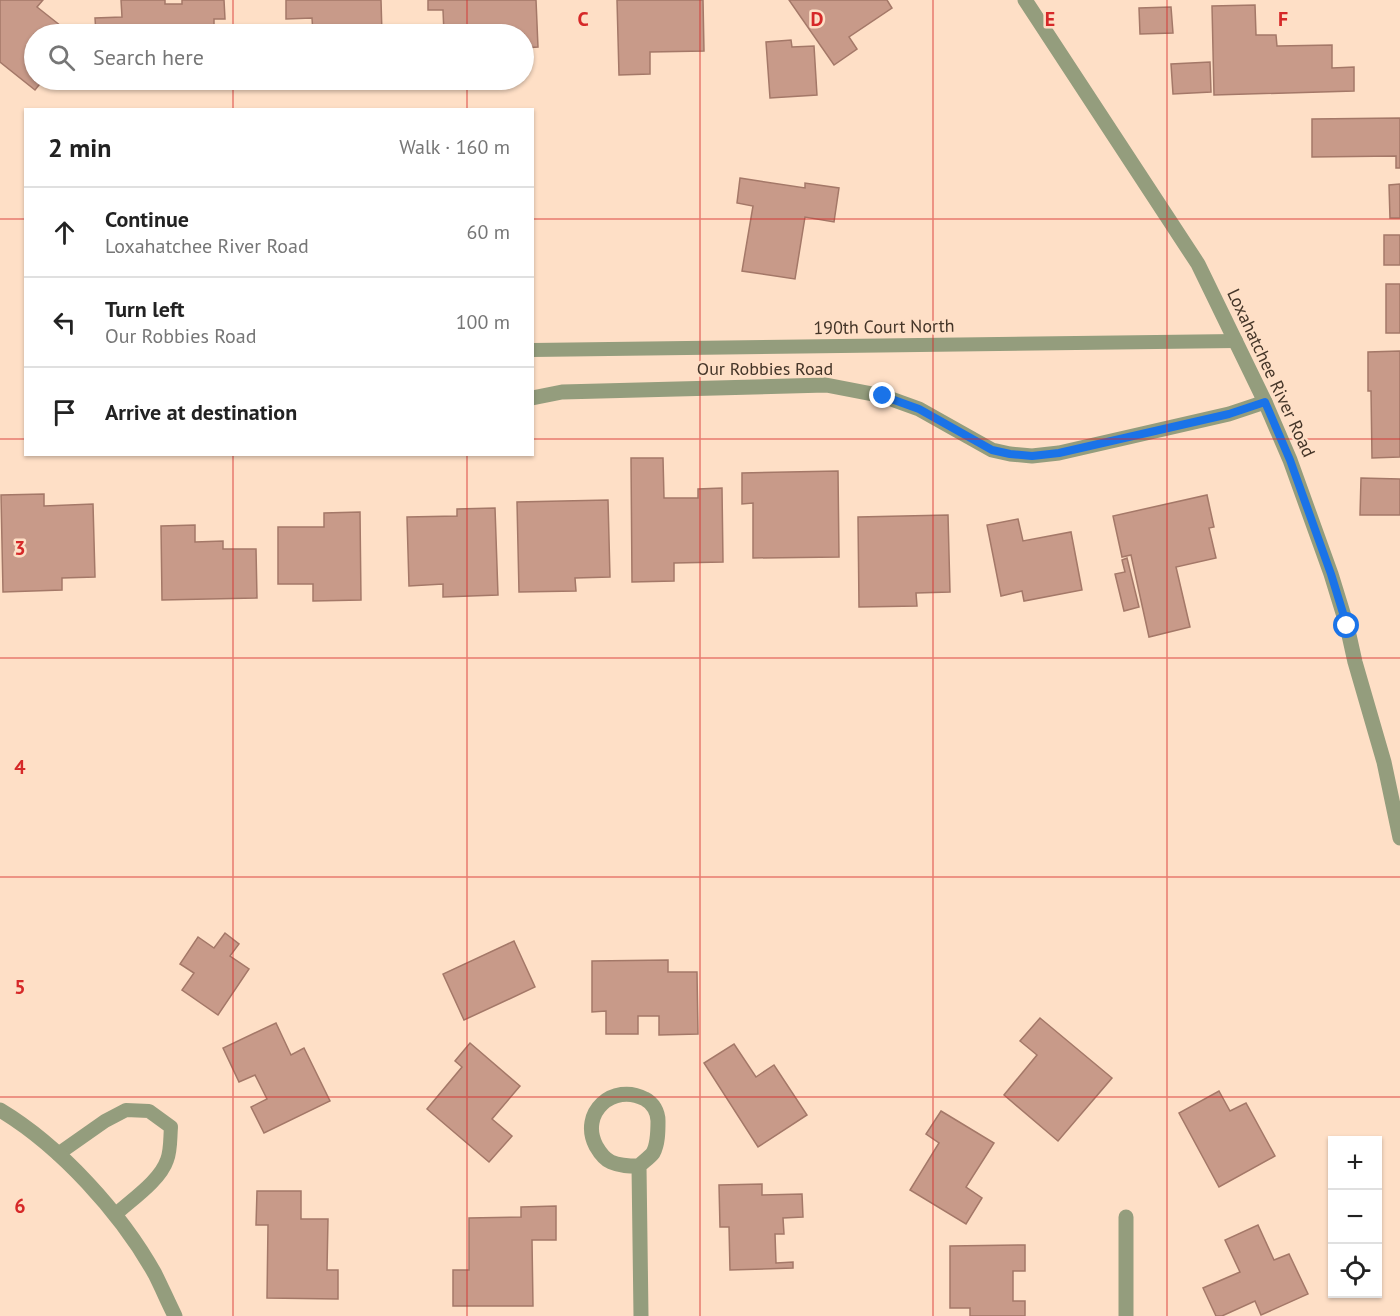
<!DOCTYPE html>
<html lang="en">
<head>
<meta charset="utf-8">
<style>
	:root { --surface:#fff; --page:#f6f6f6; --text:#222; --muted:#767676; --line:#e0e0e0 }
	body { margin:0; font-family:"PT Sans",sans-serif; background:var(--page); color:var(--text) }
	.controls { position:absolute; right:18px; bottom:18px; display:grid; overflow:hidden; border-radius:0px; box-shadow:0 2px 4px #0004 }
	.controls button { width:54px; height:54px; display:grid; place-items:center; padding:0; border:0; border-bottom:2px solid var(--line); background:var(--surface); color:var(--text); font:30px sans-serif }
	.stop { position:absolute; width:18px; height:18px; margin:-14px; border:4px solid #1a73e8; border-radius:50%; background:#fff }
	.stop.end { background:#1a73e8; border-color:#fff; box-shadow:0 2px 6px #0008 }
	.list { margin:0; padding:0; list-style:none }
	h2 { display:flex; justify-content:space-between; align-items:center; height:78px; margin:0; padding:0 24px; font-size:26px }
	h2 small { font-size:20px; font-weight:400; color:var(--muted) }
	.list li { display:grid; grid-template-columns:39px 1fr auto; gap:18px; align-items:center; box-sizing:border-box; height:90px; padding:0 24px; border-top:2px solid var(--line) }
	.list b { display:block; font-size:22px; white-space:nowrap }
	.list p { margin:0; font-size:20px; white-space:nowrap; color:var(--muted) }
	.list em { font-size:20px; font-style:normal; color:var(--muted) }
	.icon { flex:none; width:33px; height:33px; fill:none; stroke:currentColor; stroke-width:2; stroke-linecap:round; stroke-linejoin:round }
	.map { position:relative; flex:none; width:1400px; height:1316px; overflow:hidden }
	.search { position:absolute; background:var(--surface); box-shadow:0 2px 4px #0004; left:24px; top:24px; width:510px; height:66px; display:flex; align-items:center; gap:15px; box-sizing:border-box; padding:0 21px; border-radius:33px; color:var(--muted); font-size:22px }
	.panel { position:absolute; background:var(--surface); box-shadow:0 2px 4px #0004; left:24px; top:108px; width:510px; height:348px; border-radius:0px }
	.map>svg:first-child { display:block }
</style>
</head>
<body>
<div class="map">
<svg width="1400" height="1316" viewBox="0 0 1400 1316">
	<rect width="100%" height="100%" fill="#fedfc6"/>
	<g fill="#c89a89" stroke="#a47868" stroke-width="1.5">
		<path d="M 0,0 L 43,0 L 37,7 L 71,34 L 34,34 L 34,80 L 43,80 L 35,90 L 0,62 Z"/>
		<path d="M 121,0 L 165,0 L 165,4 L 182,4 L 182,0 L 224,0 L 225,19 L 214,19 L 214,34 L 96,34 L 95,18 L 122,17 Z"/>
		<path d="M 286,0 L 381,0 L 382,34 L 313,34 L 312,18 L 286,19 Z"/>
		<path d="M 428,0 L 536,0 L 538,47 L 524,48 L 524,34 L 444,34 L 443,10 L 428,10 Z"/>
		<path d="M 617,0 L 703,0 L 704,51 L 650,52 L 650,74 L 619,75 Z"/>
		<path d="M 789,0 L 887,0 L 892,8 L 849,37 L 857,49 L 834,65 Z"/>
		<path d="M 1255,5 L 1256,35 L 1276,35 L 1277,46 L 1332,45 L 1332,68 L 1354,67 L 1354,91 L 1214,95 L 1212,6 Z"/>
		<path d="M 1171,7 L 1173,33 L 1140,34 L 1139,8 Z"/>
		<path d="M 791,40 L 792,47 L 814,46 L 817,95 L 770,98 L 766,42 Z"/>
		<path d="M 1210,62 L 1211,92 L 1173,94 L 1171,64 Z"/>
		<path d="M 1400,118 L 1400,168 L 1396,168 L 1396,156 L 1312,157 L 1312,119 Z"/>
		<path d="M 740,178 L 805,188 L 805,183 L 839,188 L 834,222 L 805,217 L 795,279 L 742,271 L 753,206 L 737,203 Z"/>
		<path d="M 1400,184 L 1400,218 L 1390,218 L 1389,185 Z"/>
		<rect x="1384" y="235" width="16" height="30"/>
		<rect x="1386" y="284" width="14" height="49"/>
		<path d="M 1400,351 L 1400,457 L 1372,458 L 1371,391 L 1368,391 L 1368,352 Z"/>
		<path d="M 631,458 L 663,458 L 664,498 L 698,498 L 698,489 L 722,488 L 723,562 L 674,563 L 674,581 L 632,582 Z"/>
		<path d="M 838,471 L 839,557 L 753,558 L 753,503 L 742,504 L 742,473 Z"/>
		<path d="M 1361,478 L 1400,479 L 1400,515 L 1360,515 Z"/>
		<path d="M 44,494 L 44,506 L 93,504 L 95,577 L 62,578 L 62,590 L 3,592 L 1,495 Z"/>
		<path d="M 1207,495 L 1214,527 L 1209,528 L 1216,558 L 1176,567 L 1190,627 L 1149,637 L 1131,555 L 1122,557 L 1113,516 Z"/>
		<path d="M 608,500 L 610,577 L 575,578 L 576,591 L 519,592 L 517,502 Z"/>
		<path d="M 495,508 L 498,595 L 443,597 L 443,584 L 409,586 L 407,517 L 457,516 L 457,509 Z"/>
		<path d="M 360,512 L 361,600 L 313,601 L 313,584 L 278,584 L 278,527 L 324,527 L 324,513 Z"/>
		<path d="M 948,515 L 950,592 L 916,593 L 917,606 L 859,607 L 858,517 Z"/>
		<path d="M 1018,519 L 1023,541 L 1071,532 L 1082,590 L 1024,601 L 1022,591 L 1001,596 L 987,525 Z"/>
		<path d="M 195,525 L 195,542 L 223,541 L 223,549 L 256,549 L 257,598 L 162,600 L 161,526 Z"/>
		<path d="M 1127,558 L 1139,607 L 1124,611 L 1115,574 L 1125,572 L 1122,560 Z"/>
		<path d="M 225,933 L 239,944 L 230,956 L 249,969 L 218,1015 L 182,990 L 194,973 L 180,964 L 198,937 L 214,948 Z"/>
		<path d="M 514,941 L 535,987 L 464,1020 L 443,974 Z"/>
		<path d="M 668,960 L 668,972 L 697,972 L 698,1034 L 659,1035 L 659,1016 L 638,1016 L 638,1034 L 606,1034 L 606,1011 L 592,1012 L 592,961 Z"/>
		<path d="M 1040,1018 L 1112,1078 L 1058,1141 L 1004,1095 L 1037,1055 L 1020,1041 Z"/>
		<path d="M 276,1023 L 291,1055 L 304,1048 L 330,1101 L 264,1133 L 251,1107 L 267,1099 L 255,1075 L 239,1082 L 223,1048 Z"/>
		<path d="M 470,1043 L 520,1086 L 492,1119 L 512,1136 L 489,1162 L 427,1109 L 462,1067 L 455,1061 Z"/>
		<path d="M 734,1044 L 756,1077 L 774,1065 L 807,1115 L 758,1147 L 704,1063 Z"/>
		<path d="M 1219,1091 L 1230,1111 L 1246,1103 L 1275,1156 L 1219,1187 L 1179,1113 Z"/>
		<path d="M 941,1111 L 994,1143 L 966,1187 L 982,1198 L 966,1224 L 910,1190 L 939,1143 L 926,1134 Z"/>
		<path d="M 762,1184 L 762,1195 L 802,1194 L 803,1217 L 783,1218 L 784,1234 L 775,1234 L 776,1263 L 793,1262 L 793,1268 L 730,1270 L 729,1227 L 720,1227 L 719,1185 Z"/>
		<path d="M 257,1191 L 301,1191 L 301,1219 L 328,1219 L 327,1270 L 338,1270 L 338,1299 L 267,1298 L 268,1225 L 256,1225 Z"/>
		<path d="M 556,1206 L 556,1240 L 532,1240 L 533,1306 L 453,1306 L 453,1270 L 469,1270 L 469,1218 L 521,1217 L 521,1207 Z"/>
		<path d="M 1258,1225 L 1274,1260 L 1289,1254 L 1308,1294 L 1261,1315 L 1255,1301 L 1222,1316 L 1216,1316 L 1203,1288 L 1240,1272 L 1225,1240 Z"/>
		<path d="M 1025,1245 L 1025,1271 L 1013,1271 L 1013,1301 L 1025,1301 L 1025,1316 L 970,1316 L 970,1308 L 950,1308 L 950,1246 Z"/>
	</g>
	<g fill="none" stroke-linecap="round" stroke-linejoin="round">
		<g stroke="#949d7d" stroke-width="14">
			<path d="M 532,350 L 1236,341"/>
			<path d="M 58,1154 L 105,1121 L 126,1110 L 149,1111 L 171,1127 C 170,1137 171,1150 167,1160 C 160,1181 131,1200 115,1215"/>
		</g>
		<g stroke="#949d7d" stroke-width="15">
			<path d="M 532,398 L 562,392 L 826,385 L 883,396 L 919,409 L 992,450 L 1010,454 L 1032,456 L 1059,453 L 1229,414 L 1265,402"/>
			<path d="M 0,1110 C 60,1146 121,1213 155,1274 C 162,1288 168,1302 175,1316"/>
			<path d="M 639,1166 C 629,1166 620,1166 611,1162 C 604,1159 600,1153 596,1146 C 579,1113 613,1082 645,1099 C 653,1103 658,1112 658,1121 C 658,1131 658,1144 653,1153 C 649,1158 643,1162 639,1166 L 641,1316"/>
			<path d="M 1126,1316 L 1126,1217"/>
		</g>
		<path stroke="#949d7d" stroke-width="15" d="M 1025,0 L 1198,264 L 1265,402 L 1290,460 L 1331,574 L 1347,626 L 1355,662 L 1384,762 L 1400,838"/>
	</g>
	<g fill="none" stroke-linecap="round" stroke-linejoin="round">
		<path stroke="#1a73e8" stroke-width="8" d="M 883,396 L 919,409 L 992,450 L 1010,454 L 1032,456 L 1059,453 L 1229,414 L 1265,402 L 1290,460 L 1331,574 L 1347,626"/>
	</g>
	<path fill="none" stroke="#d62828" stroke-width="1.5" stroke-opacity="0.55" d="M 233,0 L 233,34M 467,0 L 467,34M 700,0 L 700,1316M 933,0 L 933,1316M 1167,0 L 1167,1316M 233,80 L 233,110M 467,80 L 467,110M 0,219 L 26,219M 532,219 L 1400,219M 0,439 L 26,439M 532,439 L 1400,439M 233,454 L 233,1316M 467,454 L 467,1316M 0,658 L 1400,658M 0,877 L 1400,877M 0,1097 L 1400,1097"/>
	<g text-anchor="middle" stroke-width="5" stroke-linejoin="round" paint-order="stroke">
		<g font-size="18" fill="#443528" stroke="#fedfc6">
			<text transform="translate(884 327) rotate(-1)" y="6">190th Court North</text>
			<text x="765" y="375">Our Robbies Road</text>
			<text transform="translate(1271 373) rotate(65)" y="6">Loxahatchee River Road</text>
		</g>
	</g>
	<g font-size="20" text-anchor="middle" font-weight="bold" fill="#d62828" stroke="#fedfc6" stroke-width="5" stroke-linejoin="round" paint-order="stroke">
		<text x="583" y="26">C</text>
		<text x="817" y="26">D</text>
		<text x="1050" y="26">E</text>
		<text x="1283" y="26">F</text>
		<text x="20" y="555">3</text>
		<text x="20" y="774">4</text>
		<text x="20" y="994">5</text>
		<text x="20" y="1213">6</text>
	</g>
</svg>
<div class="controls">
<button>+</button>
<button>−</button>
<button><svg class="icon" aria-label="locate" viewBox="0 0 24 24"><circle cx="12" cy="12" r="6"/><path d="M12 2v4M12 18v4M2 12h4M18 12h4"/></svg></button>
</div>
<div class="stop" style="left:1347px;top:626px"></div>
<div class="stop end" style="left:883px;top:396px"></div>
<div class="search"><svg class="icon" aria-label="search" viewBox="0 0 24 24"><circle cx="10" cy="10" r="6"/><path d="M15 15l6 6"/></svg>Search here</div>
<section class="panel">
<h2>2 min<small>Walk · 160 m</small></h2>
<ul class="list">
<li><svg class="icon" aria-label="ahead" viewBox="0 0 24 24"><path d="M12 20V5M6 11l6-6 6 6"/></svg><div><b>Continue</b><p>Loxahatchee River Road</p></div><em>60 m</em></li>
<li><svg class="icon" aria-label="left" viewBox="0 0 24 24"><path d="M17 20v-9H6M10 6l-5 5 5 5"/></svg><div><b>Turn left</b><p>Our Robbies Road</p></div><em>100 m</em></li>
<li><svg class="icon" aria-label="arrive" viewBox="0 0 24 24"><path d="M6 21V4h12l-3 4 3 4H6"/></svg><div><b>Arrive at destination</b></div></li>
</ul>
</section>
</div>
</body>
</html>
